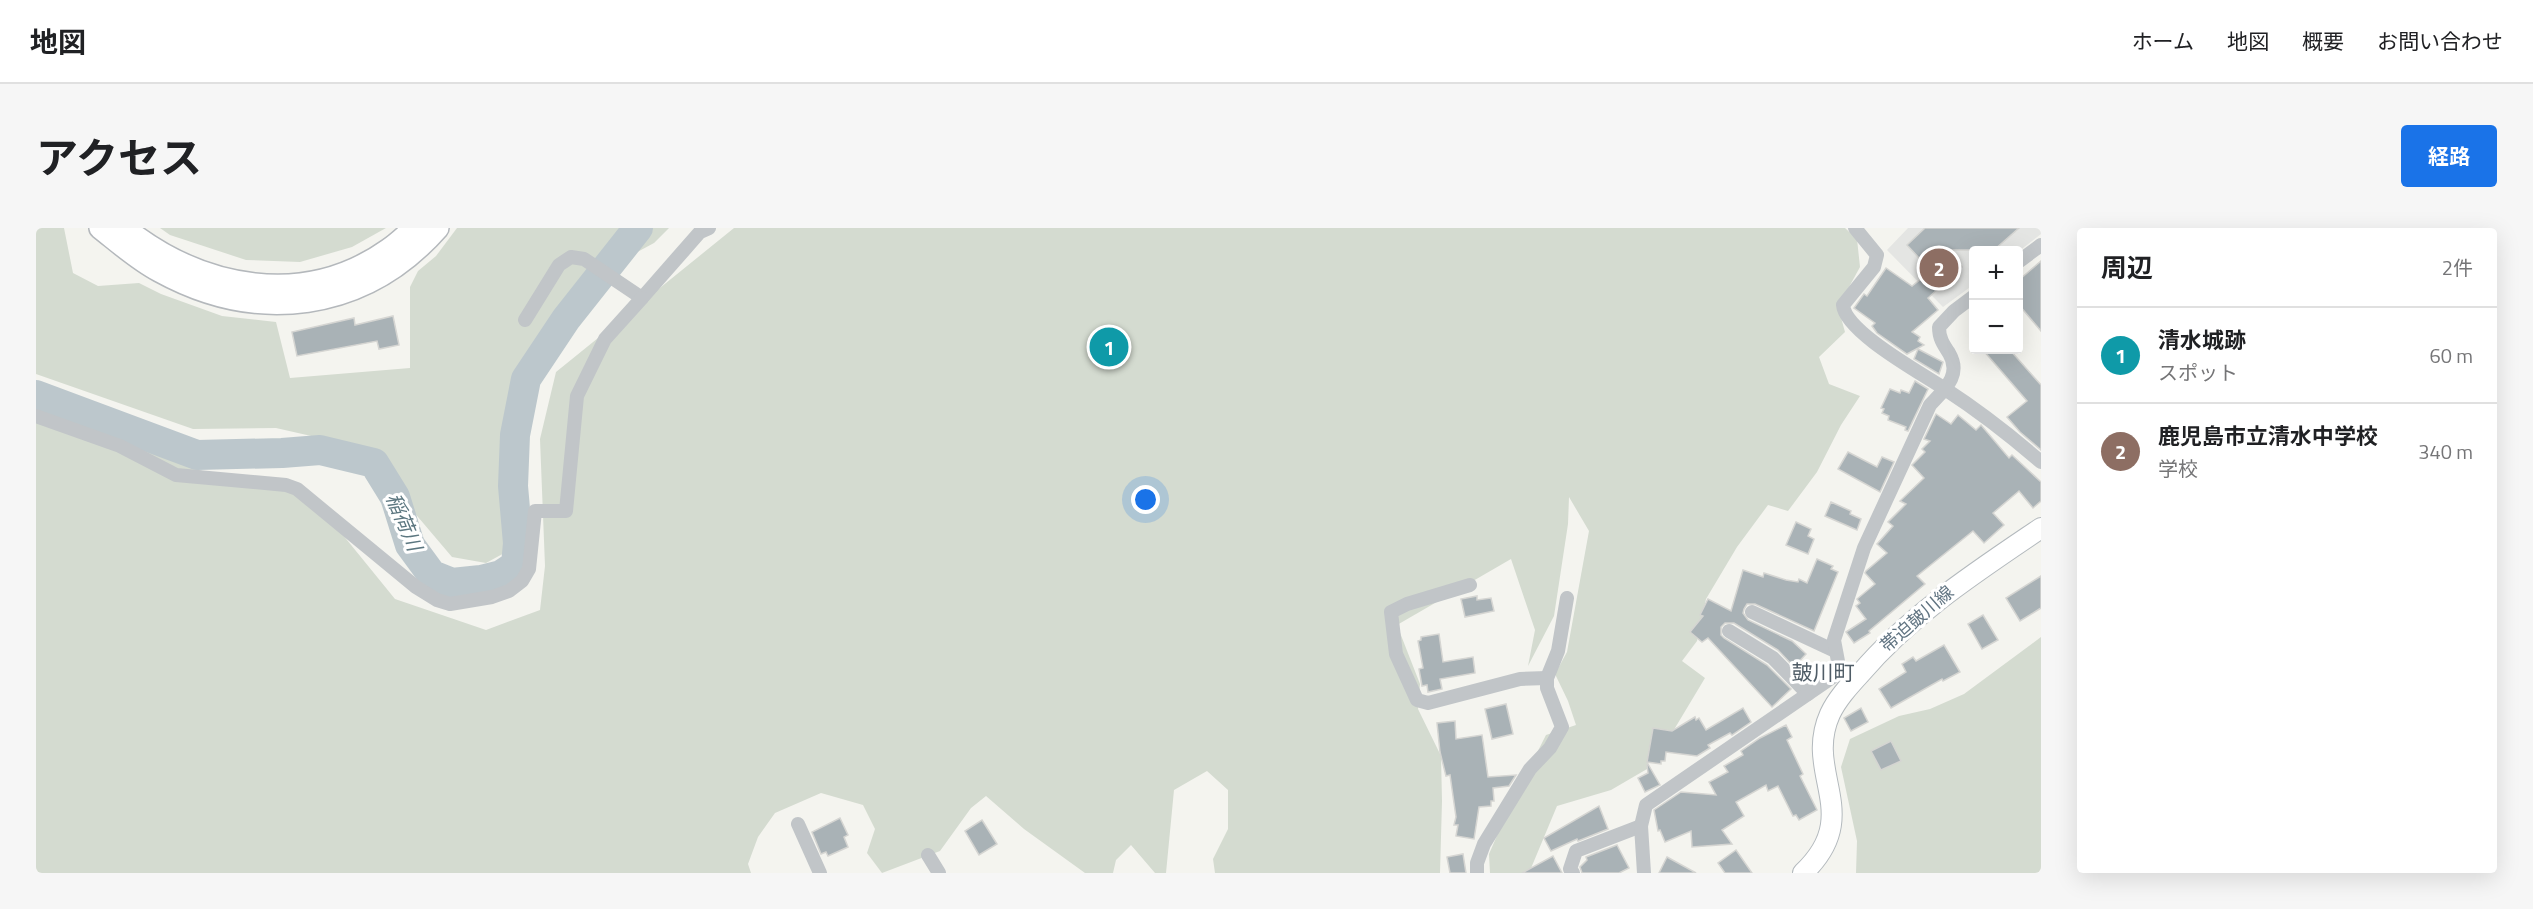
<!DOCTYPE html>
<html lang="ja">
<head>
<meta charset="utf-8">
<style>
	:root { --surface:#fff; --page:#f6f6f6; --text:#202124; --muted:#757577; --line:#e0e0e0; --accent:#1a73e8 }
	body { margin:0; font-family:"Titillium Web","Noto Sans JP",sans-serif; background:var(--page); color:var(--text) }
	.controls { position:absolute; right:18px; top:18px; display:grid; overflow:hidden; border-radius:6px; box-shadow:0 6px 24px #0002 }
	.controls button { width:54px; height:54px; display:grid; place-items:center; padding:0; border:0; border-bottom:2px solid var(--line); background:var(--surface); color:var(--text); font:30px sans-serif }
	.you { position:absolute; left:1110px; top:272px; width:21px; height:21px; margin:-15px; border:4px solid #fff; border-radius:50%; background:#1a73e8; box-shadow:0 0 0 9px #1a73e833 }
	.badge { display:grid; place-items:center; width:39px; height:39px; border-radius:50%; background:var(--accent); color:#fff; font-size:20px; font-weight:700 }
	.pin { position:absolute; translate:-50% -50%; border:3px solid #fff; box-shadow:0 2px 6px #0006 }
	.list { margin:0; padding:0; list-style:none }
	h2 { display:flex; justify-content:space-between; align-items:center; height:78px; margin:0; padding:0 24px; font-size:26px }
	h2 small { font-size:20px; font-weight:400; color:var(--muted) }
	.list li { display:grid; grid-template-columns:39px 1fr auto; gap:18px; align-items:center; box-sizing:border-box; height:96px; padding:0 24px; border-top:2px solid var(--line) }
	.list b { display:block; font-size:22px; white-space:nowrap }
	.list p { margin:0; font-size:20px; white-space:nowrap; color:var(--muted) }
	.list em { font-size:20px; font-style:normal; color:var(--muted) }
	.map { position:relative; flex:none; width:2005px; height:645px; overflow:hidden; border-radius:6px }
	header { display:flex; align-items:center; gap:36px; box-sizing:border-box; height:84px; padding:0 30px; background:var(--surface); border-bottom:2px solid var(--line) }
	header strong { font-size:28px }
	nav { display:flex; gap:33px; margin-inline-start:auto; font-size:21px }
	.intro { display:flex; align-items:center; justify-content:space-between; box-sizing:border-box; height:144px; padding:0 36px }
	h1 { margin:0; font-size:42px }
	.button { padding:15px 27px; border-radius:6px; background:var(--accent); color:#fff; font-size:21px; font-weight:700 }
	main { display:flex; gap:36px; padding:0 36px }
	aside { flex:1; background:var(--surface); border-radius:6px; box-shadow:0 6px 24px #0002 }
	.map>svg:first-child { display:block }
</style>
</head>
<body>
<header>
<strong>地図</strong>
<nav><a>ホーム</a><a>地図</a><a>概要</a><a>お問い合わせ</a></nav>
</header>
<div class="intro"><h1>アクセス</h1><a class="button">経路</a></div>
<main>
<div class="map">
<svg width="2005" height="645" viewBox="0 0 2005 645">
	<rect width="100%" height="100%" fill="#f4f4ef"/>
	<path fill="#e4e5e3" d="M 1872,0 L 2005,0 L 2005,6 L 1983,23 L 1938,22 L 1937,57 L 1907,79 L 1851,22 Z"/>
	<g fill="#d4dbd0">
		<path d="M 0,0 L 28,0 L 37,45 L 62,58 L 103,55 L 125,66 L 186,88 L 240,94 L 254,150 L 374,140 L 374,59 L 382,43 L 400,28 L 421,0 L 633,0 L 618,15 L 542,56 L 500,111 L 475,184 L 472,323 L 450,335 L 416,329 L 354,256 L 306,215 L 240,200 L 157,201 L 0,146 Z"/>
		<path d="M 124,0 L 350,0 L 316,19 L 264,34 L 210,32 L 134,7 Z"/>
		<path d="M 698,0 L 1809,0 L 1821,11 L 1824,39 L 1802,79 L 1809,104 L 1783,129 L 1793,156 L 1824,168 L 1805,197 L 1781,244 L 1752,283 L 1732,277 L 1701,319 L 1670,371 L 1661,413 L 1646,433 L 1669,450 L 1636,505 L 1619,500 L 1611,541 L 1575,562 L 1521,578 L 1493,645 L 1454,645 L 1453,626 L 1473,580 L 1510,507 L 1540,497 L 1532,473 L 1519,446 L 1531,424 L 1553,303 L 1533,269 L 1532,296 L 1518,388 L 1492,438 L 1499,402 L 1475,331 L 1361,397 L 1384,456 L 1382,481 L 1405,528 L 1406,573 L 1404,645 L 1179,645 L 1177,631 L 1192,601 L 1192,562 L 1171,543 L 1138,562 L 1130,645 L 1119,645 L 1095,617 L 1080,632 L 1077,645 L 1049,645 L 988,601 L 950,568 L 935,580 L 904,623 L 846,645 L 831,625 L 839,601 L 827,577 L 785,565 L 739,585 L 722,609 L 712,636 L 715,645 L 0,645 L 0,181 L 59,205 L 172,245 L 230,250 L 285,280 L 359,371 L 450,402 L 504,382 L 509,338 L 504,211 L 520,144 Z"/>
		<path d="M 2005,409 L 2005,645 L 1820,645 L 1821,613 L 1805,539 L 1814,511 L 1863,488 L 1894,481 L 1928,466 Z"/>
	</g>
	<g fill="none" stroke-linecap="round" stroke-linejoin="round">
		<path stroke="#bcc7cc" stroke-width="30" d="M 0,167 L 161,227 L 246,225 L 284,222 L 338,235 L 359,269 L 374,317 L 396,347 L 416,355 L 445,352 L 465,347 L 480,337 L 482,315 L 477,258 L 479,207 L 490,151 L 530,91 L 602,0"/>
	</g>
	<g fill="#a9b2b6" stroke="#d5d5d2" stroke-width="1.5">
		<path d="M 1889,0 L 1983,0 L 1958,22 L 1910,22 L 1926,39 L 1892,70 L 1902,82 L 1876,104 L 1884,109 L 1882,113 L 1888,117 L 1871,126 L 1841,105 L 1836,98 L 1839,95 L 1818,80 L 1828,66 L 1831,68 L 1850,40 L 1876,58 L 1895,43 L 1871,17 Z"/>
		<path d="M 2005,33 L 2005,103 L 1983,77 L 1983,52 Z"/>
		<path d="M 357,88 L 363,117 L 343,121 L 341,113 L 261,128 L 256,104 L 318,90 L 319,97 Z"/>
		<path d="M 1882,121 L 1907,134 L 1903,146 L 1878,131 Z"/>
		<path d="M 1947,122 L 1974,122 L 2005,157 L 2005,222 L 1984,204 L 1971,189 L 1991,173 Z"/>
		<path d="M 1879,153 L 1892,161 L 1872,203 L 1869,202 L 1870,199 L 1852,192 L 1853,188 L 1846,185 L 1848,181 L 1845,180 L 1854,161 L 1864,165 L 1865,162 L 1873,165 Z"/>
		<path d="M 1900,186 L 1915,196 L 1922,187 L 1940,202 L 1945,197 L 1973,230 L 1976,227 L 2005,254 L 2005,273 L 1997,280 L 1983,263 L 1957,285 L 1968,297 L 1948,315 L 1937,303 L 1881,348 L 1889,356 L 1833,403 L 1834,405 L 1818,415 L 1810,404 L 1830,391 L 1820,378 L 1824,375 L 1821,371 L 1839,356 L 1829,345 L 1830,343 L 1851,325 L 1841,316 L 1857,298 L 1852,294 L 1870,276 L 1864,273 L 1888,250 L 1876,237 L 1889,224 L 1886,221 L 1894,213 L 1888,211 Z"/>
		<path d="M 1812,224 L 1841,239 L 1846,229 L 1858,234 L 1844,264 L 1802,241 Z"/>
		<path d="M 1795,274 L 1815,283 L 1814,286 L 1825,291 L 1821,302 L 1789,288 Z"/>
		<path d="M 1760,294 L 1775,301 L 1772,308 L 1778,311 L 1772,326 L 1750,317 Z"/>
		<path d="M 1781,331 L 1797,338 L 1795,341 L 1802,344 L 1778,403 L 1719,376 L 1711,376 L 1708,381 L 1707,385 L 1712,392 L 1756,413 L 1770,426 L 1758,439 L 1742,422 L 1698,395 L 1689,395 L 1685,399 L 1685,407 L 1688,410 L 1731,437 L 1755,461 L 1736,479 L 1672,410 L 1666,414 L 1654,404 L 1667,388 L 1664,387 L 1672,371 L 1695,383 L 1707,342 L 1727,349 L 1728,345 L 1750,352 L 1762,354 L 1763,351 L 1771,355 Z"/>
		<path d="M 2005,348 L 2005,380 L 1984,393 L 1970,370 Z"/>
		<path d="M 1441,368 L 1441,372 L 1455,370 L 1458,383 L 1429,389 L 1425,371 Z"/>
		<path d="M 1947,387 L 1962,412 L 1946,421 L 1932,396 Z"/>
		<path d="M 1403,406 L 1407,434 L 1437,429 L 1439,445 L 1404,451 L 1406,461 L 1392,464 L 1391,457 L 1386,458 L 1383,441 L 1387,440 L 1382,413 L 1385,412 L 1385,409 Z"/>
		<path d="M 1908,417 L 1924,444 L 1907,453 L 1906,451 L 1855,480 L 1843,461 L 1870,444 L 1866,436 L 1877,429 L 1880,433 Z"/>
		<path d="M 1470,476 L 1477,506 L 1456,511 L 1449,481 Z"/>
		<path d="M 1707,480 L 1715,494 L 1696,507 L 1694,505 L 1672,517 L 1674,520 L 1661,528 L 1630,524 L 1629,533 L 1625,533 L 1625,536 L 1611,534 L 1617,500 L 1636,503 L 1659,489 L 1660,492 L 1663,490 L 1670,502 Z"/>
		<path d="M 1825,480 L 1832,494 L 1815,503 L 1808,490 Z"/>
		<path d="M 1419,493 L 1420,511 L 1446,507 L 1452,549 L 1480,547 L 1473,558 L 1457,560 L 1458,573 L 1455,573 L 1455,578 L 1443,579 L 1438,611 L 1420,608 L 1422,597 L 1418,597 L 1420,589 L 1414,547 L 1410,548 L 1404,524 L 1401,495 Z"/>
		<path d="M 1750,497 L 1756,509 L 1751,512 L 1767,546 L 1764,548 L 1781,582 L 1763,592 L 1760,587 L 1757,588 L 1742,558 L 1732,563 L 1730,557 L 1700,574 L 1708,588 L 1686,602 L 1696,616 L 1656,619 L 1655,603 L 1629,614 L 1624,602 L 1622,603 L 1618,582 L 1645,564 L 1680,567 L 1673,554 L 1692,544 L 1688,538 L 1707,527 L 1705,523 L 1724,510 Z"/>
		<path d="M 1855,513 L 1865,533 L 1845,542 L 1835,523 Z"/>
		<path d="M 1612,536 L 1624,557 L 1609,564 L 1602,550 L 1612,545 L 1611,537 Z"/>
		<path d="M 1563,578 L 1572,601 L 1542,613 L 1541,611 L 1515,623 L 1508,610 Z"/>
		<path d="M 804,590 L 812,607 L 808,609 L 812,619 L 792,628 L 790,624 L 785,626 L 776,604 Z"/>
		<path d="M 946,592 L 961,616 L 943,627 L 929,603 Z"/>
		<path d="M 1581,617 L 1593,640 L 1583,645 L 1546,645 L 1544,639 L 1551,632 L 1550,629 Z"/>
		<path d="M 1700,622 L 1716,645 L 1689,645 L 1682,635 Z"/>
		<path d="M 1427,626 L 1430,645 L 1414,645 L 1411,629 Z"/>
		<path d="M 1517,628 L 1526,645 L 1486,645 Z"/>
		<path d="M 1631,629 L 1660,645 L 1623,645 Z"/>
	</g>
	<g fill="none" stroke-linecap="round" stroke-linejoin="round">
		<defs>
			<path id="secondary" d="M 1767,645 C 1829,586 1767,546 1794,486 C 1801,471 1813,458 1824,446 C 1875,386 1940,344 2005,300"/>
			<g id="primary">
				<path d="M 64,0 C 83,15 102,32 123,43 C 221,97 328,84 402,0"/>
				<path d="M 89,0 C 166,61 269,81 353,21 C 362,15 370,7 378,0"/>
			</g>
		</defs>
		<use href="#secondary" stroke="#b3b9bd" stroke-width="22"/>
		<use href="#primary" stroke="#b4b8bc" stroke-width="24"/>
		<g stroke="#c1c5c8" stroke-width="14">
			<path d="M 1819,0 L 1841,27 L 1838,39 L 1807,77 C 1809,104 1887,146 1909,161 C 1943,183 1975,208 2005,234"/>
			<path d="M 1982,34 L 2005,17"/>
			<path d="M 489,92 L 523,37 L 535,29 L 548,31 L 606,70 L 664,4 L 673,0"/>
			<path d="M 0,188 L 84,218 L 140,247 L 250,257 L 261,261 L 380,359 L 401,372 L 414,376 L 456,369 L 473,363 L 486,353 L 493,341 L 499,283 L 530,283 L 541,168 L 569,111 L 606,70"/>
			<path d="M 1434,357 L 1371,376 L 1355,384 L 1360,426 L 1381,472 L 1392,475 L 1484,451 L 1511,450"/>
			<path d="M 1716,384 L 1799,423"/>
			<path d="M 1693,403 L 1737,430 L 1772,466"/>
			<path d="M 1814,457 L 1804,444 L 1798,412 L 1828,320 L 1894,177 C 1909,161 1926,147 1913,125 C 1907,116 1903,110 1903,99 L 1918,83 L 1938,68"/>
			<path d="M 762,596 L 784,645"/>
			<path d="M 892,627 L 903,645"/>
			<path d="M 1441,645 L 1441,635 L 1448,616 L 1494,541 L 1514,520 L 1526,499 L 1511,460 L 1511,450 L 1522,423 L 1531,370"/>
			<path d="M 1537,645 L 1534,641 L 1540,623 L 1605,598"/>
			<path d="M 1608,645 L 1605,598 L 1610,577 L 1804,444"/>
		</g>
		<use href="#secondary" stroke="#fff" stroke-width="20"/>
		<use href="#primary" stroke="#fff" stroke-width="21"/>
	</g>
	<g text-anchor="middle" stroke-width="6" stroke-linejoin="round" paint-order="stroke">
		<g font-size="18" fill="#617482" stroke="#fff">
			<text transform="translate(1881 391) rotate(-41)" y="6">帯迫皷川線</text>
		</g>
		<g font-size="20" font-style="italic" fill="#5c7780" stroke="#fff">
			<text transform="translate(368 294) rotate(67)" y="7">稲荷川</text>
		</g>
		<g font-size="21" fill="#505d67" stroke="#fff">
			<text x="1787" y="452">皷川町</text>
		</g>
	</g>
</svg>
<div class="controls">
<button>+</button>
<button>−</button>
</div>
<div class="you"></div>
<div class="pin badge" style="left:1073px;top:119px;background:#0f9aa8">1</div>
<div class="pin badge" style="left:1903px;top:40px;background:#8d6e63">2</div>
</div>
<aside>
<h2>周辺<small>2件</small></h2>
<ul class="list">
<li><span class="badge" style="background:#0f9aa8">1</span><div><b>清水城跡</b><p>スポット</p></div><em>60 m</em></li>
<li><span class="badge" style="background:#8d6e63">2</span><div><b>鹿児島市立清水中学校</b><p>学校</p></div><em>340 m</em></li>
</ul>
</aside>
</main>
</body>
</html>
